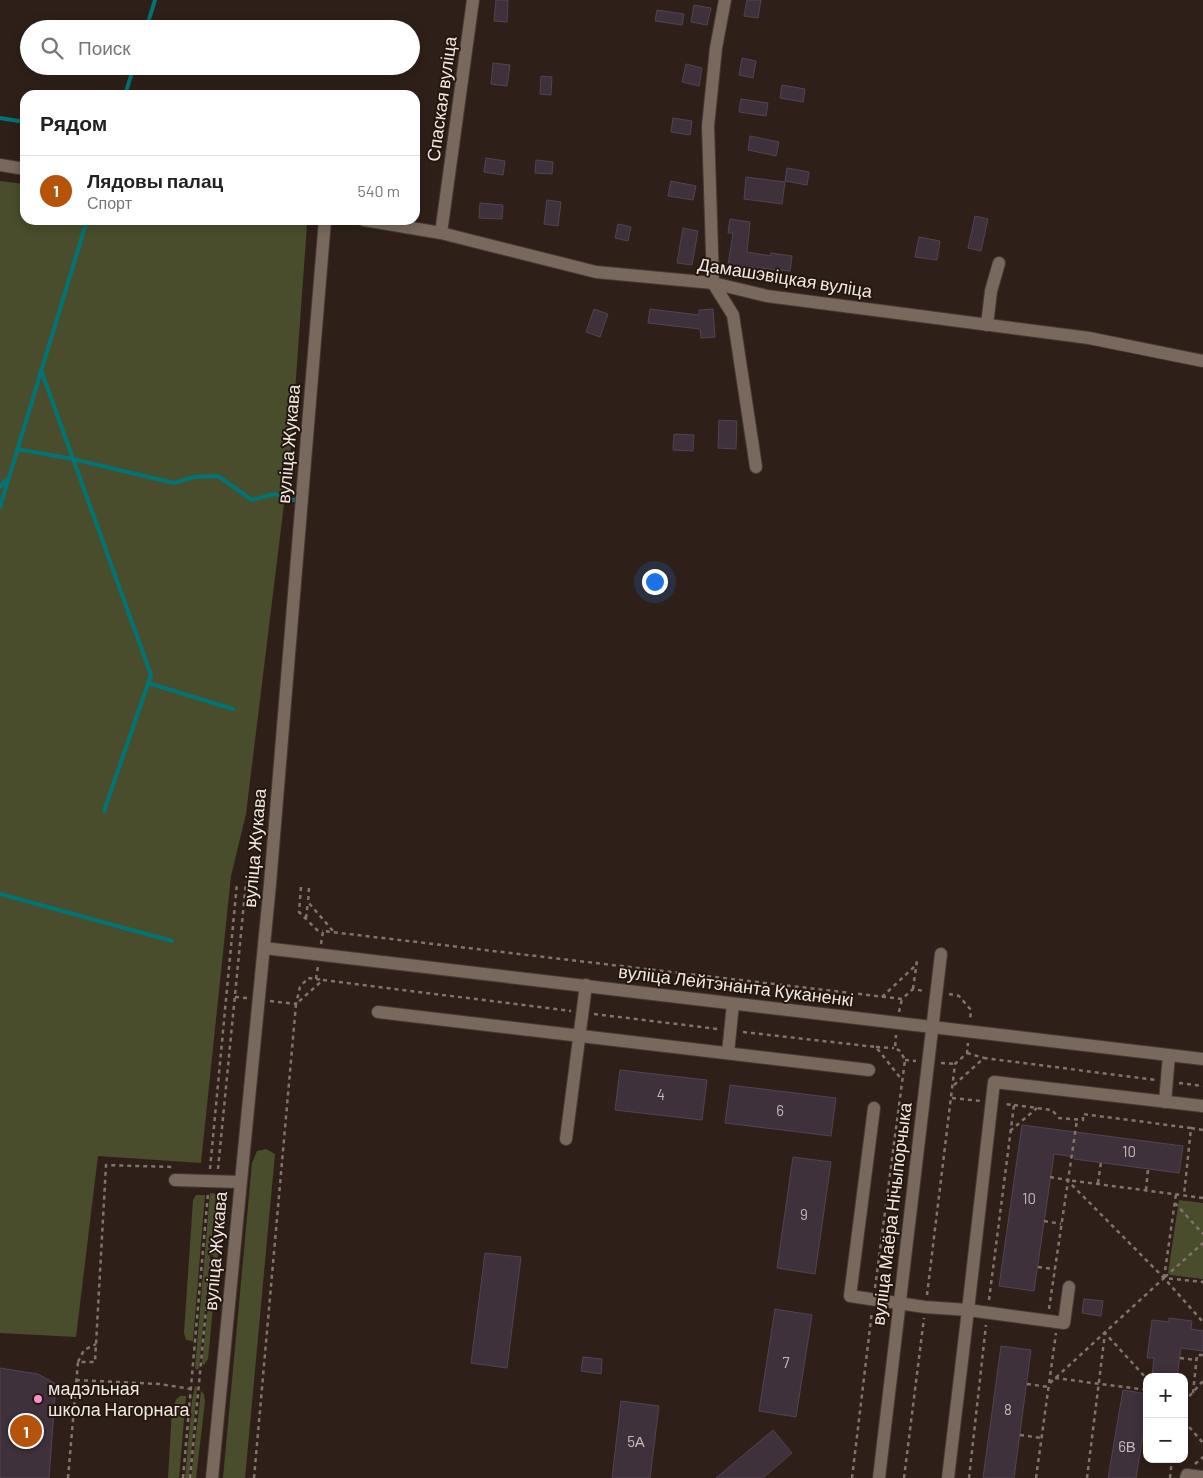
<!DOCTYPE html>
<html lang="ru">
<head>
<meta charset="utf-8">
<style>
	:root { --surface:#fff; --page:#f2f2f2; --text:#222; --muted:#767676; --line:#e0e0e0; --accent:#b45309 }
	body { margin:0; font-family:Barlow,sans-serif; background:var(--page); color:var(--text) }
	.controls { position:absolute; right:15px; bottom:15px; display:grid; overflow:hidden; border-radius:10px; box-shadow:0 2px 12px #0003 }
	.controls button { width:45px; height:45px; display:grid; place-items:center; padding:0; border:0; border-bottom:1px solid var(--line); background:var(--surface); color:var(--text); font:25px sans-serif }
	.you { position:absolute; left:654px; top:581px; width:18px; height:18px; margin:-12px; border:4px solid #fff; border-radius:50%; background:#1a73e8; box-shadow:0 0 0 8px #1a73e833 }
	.badge { display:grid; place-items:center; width:32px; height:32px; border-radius:50%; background:var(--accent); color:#fff; font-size:16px; font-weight:700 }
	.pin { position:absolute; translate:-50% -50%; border:2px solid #fff; box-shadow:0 1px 5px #0006 }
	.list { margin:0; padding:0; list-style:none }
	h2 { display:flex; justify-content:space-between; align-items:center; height:65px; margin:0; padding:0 20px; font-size:21px }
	h2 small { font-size:16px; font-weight:400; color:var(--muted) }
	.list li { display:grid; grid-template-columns:32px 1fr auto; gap:15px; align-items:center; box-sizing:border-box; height:70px; padding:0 20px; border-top:1px solid var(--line) }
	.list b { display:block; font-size:19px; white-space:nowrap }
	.list p { margin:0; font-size:16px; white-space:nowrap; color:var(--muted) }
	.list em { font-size:16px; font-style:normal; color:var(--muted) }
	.icon { flex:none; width:28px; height:28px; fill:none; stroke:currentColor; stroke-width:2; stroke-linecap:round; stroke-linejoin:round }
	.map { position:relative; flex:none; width:1203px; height:1478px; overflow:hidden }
	.search { position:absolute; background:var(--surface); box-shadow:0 2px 12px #0003; left:20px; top:20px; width:400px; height:55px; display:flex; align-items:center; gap:12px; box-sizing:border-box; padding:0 18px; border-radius:28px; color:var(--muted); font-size:19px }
	.panel { position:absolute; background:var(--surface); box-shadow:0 2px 12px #0003; left:20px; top:90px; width:400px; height:135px; border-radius:15px }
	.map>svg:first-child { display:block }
</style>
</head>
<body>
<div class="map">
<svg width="1203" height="1478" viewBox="0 0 1203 1478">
	<rect width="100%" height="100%" fill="#2e2018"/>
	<g fill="#494d2b">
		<path d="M 0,181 L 25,184 L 25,220 L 270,220 L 307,225 L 291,447 L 246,814 L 231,876 L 201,1163 L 98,1156 L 76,1337 L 0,1333 Z"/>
		<path d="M 266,1149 L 275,1154 L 245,1478 L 223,1478 L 252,1163 L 257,1151 Z"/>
		<path d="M 210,1193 L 216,1194 L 199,1368 L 197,1370 L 195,1368 Z"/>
		<path d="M 196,1195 L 205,1195 L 193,1341 L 186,1340 L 184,1333 L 193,1200 Z"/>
		<path d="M 219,1200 L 223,1204 L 208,1359 L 204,1365 L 202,1364 Z"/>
		<path d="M 1179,1200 L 1203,1203 L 1203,1279 L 1170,1275 L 1168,1273 Z"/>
		<path d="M 195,1386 L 197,1387 L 189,1478 L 185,1478 L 192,1401 Z"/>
		<path d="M 201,1391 L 204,1394 L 205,1401 L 196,1478 L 191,1478 Z"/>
		<path d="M 180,1396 L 186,1396 L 179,1478 L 168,1478 L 172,1410 L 176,1400 Z"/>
	</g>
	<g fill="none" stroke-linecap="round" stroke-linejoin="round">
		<g stroke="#027476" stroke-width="4">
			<path d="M 146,29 L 155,0"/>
			<path d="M 125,95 L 134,66"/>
			<path d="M 0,118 L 25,122"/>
			<path d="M 41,370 L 151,675 L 104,811"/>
			<path d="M 17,449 L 73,459 L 174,483 L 194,477 L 218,476 L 252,500 L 274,494 L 294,500"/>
			<path d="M 0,487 L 6,480"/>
			<path d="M 0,507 L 87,220"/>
			<path d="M 148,683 L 233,709"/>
			<path d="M 0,894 L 172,941"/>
		</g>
	</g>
	<g fill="#3e313c" stroke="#52444f">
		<path d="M 496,0 L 508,0 L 507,22 L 494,21 Z"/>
		<path d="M 747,0 L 761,0 L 758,18 L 744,16 Z"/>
		<path d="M 694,5 L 711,8 L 707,25 L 691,22 Z"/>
		<path d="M 657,10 L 684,14 L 682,25 L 655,21 Z"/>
		<path d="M 742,58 L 756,61 L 753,78 L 739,75 Z"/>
		<path d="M 493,63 L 510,65 L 507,86 L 491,84 Z"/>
		<path d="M 686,64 L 702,68 L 699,86 L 682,82 Z"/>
		<path d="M 541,76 L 552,77 L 551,95 L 540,94 Z"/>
		<path d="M 782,85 L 805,89 L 803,102 L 780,98 Z"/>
		<path d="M 741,99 L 768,103 L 766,116 L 739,112 Z"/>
		<path d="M 673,118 L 692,121 L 690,135 L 671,132 Z"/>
		<path d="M 750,136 L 779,142 L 776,156 L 748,150 Z"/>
		<path d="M 486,158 L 505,161 L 503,175 L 484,172 Z"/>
		<path d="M 536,160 L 553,162 L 552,174 L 535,173 Z"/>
		<path d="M 787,168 L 809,172 L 807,185 L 785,181 Z"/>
		<path d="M 746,177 L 785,182 L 782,204 L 744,199 Z"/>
		<path d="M 671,181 L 696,186 L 693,200 L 668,196 Z"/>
		<path d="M 547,200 L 561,202 L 558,226 L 544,224 Z"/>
		<path d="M 480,203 L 503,205 L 502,219 L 479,218 Z"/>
		<path d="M 975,216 L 988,219 L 981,251 L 968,248 Z"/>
		<path d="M 730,219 L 750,222 L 747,252 L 771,256 L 771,253 L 792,256 L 790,271 L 728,265 L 733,233 L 728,233 Z"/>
		<path d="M 618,224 L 631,227 L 628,241 L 615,238 Z"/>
		<path d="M 683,228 L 698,231 L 692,265 L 677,263 Z"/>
		<path d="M 919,237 L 940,241 L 937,260 L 915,257 Z"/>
		<path d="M 594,309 L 608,314 L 600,337 L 586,332 Z"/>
		<path d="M 650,309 L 699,315 L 699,310 L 713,309 L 715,337 L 701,338 L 700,329 L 648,323 Z"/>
		<path d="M 719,420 L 737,421 L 736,449 L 718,448 Z"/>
		<path d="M 674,434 L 694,435 L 693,451 L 673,450 Z"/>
		<path d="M 620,1070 L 707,1080 L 702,1120 L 615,1110 Z"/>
		<path d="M 730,1085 L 836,1098 L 831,1136 L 725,1123 Z"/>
		<path d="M 1022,1125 L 1183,1146 L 1179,1173 L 1074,1159 L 1075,1157 L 1054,1154 L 1034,1291 L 999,1286 Z"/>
		<path d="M 793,1157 L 831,1162 L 815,1274 L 777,1268 Z"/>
		<path d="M 485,1253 L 521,1257 L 507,1368 L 471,1363 Z"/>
		<path d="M 1084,1299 L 1103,1301 L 1101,1316 L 1082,1313 Z"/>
		<path d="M 775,1309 L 812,1315 L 796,1417 L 759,1411 Z"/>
		<path d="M 1169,1318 L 1192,1321 L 1191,1329 L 1203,1331 L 1203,1351 L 1181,1348 L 1177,1377 L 1152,1377 L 1154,1358 L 1147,1358 L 1152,1320 L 1169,1322 Z"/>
		<path d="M 1001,1346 L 1031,1350 L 1014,1478 L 983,1478 Z"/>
		<path d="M 583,1357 L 602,1359 L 601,1374 L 581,1371 Z"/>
		<path d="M 0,1368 L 38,1374 L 56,1384 L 49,1478 L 0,1478 Z"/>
		<path d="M 1123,1390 L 1147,1394 L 1146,1418 L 1136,1478 L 1108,1478 Z"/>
		<path d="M 621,1401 L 659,1406 L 650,1478 L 612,1478 Z"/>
		<path d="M 773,1430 L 792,1453 L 763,1478 L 716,1478 Z"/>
	</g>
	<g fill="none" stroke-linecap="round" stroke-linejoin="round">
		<defs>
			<g id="minor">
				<path d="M 725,0 L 716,48 L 708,126 L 713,283 L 733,315 L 756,467"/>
				<path d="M 0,165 L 25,169"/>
				<path d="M 364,220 L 441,233 L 596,272 L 713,283 L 767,296 L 1089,338 L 1203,361"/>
				<path d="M 441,233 L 473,0"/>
				<path d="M 987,325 L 991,291 L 999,263"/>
				<path d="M 264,948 L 1203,1059"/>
				<path d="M 378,1012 L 869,1070"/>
				<path d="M 728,1053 L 733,1004"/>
				<path d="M 1165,1102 L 1169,1055"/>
				<path d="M 874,1108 L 850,1296 L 925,1307 L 968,1310 L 948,1478"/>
				<path d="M 566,1139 L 586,985"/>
				<path d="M 175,1180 L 240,1182"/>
				<path d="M 1069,1287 L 1064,1323 L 968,1310 L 994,1082 L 1203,1106"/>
				<path d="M 212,1478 L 270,884 L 325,220"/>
				<path d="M 879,1478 L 941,954"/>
				<path d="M 1186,1478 L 1187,1475 L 1203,1477"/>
			</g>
		</defs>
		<use href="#minor" stroke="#463a35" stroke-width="14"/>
		<g stroke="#80746d" stroke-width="2.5" stroke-dasharray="4 4" stroke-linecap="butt">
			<path d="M 301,887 L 299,912 L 317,930 L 323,931"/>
			<path d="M 309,888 L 308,902 L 333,931"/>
			<path d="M 306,918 L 308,902"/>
			<path d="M 321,944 L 323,931 L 902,999 L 913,989 L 924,991"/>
			<path d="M 316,979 L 318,966"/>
			<path d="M 913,989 L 917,960"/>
			<path d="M 949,994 L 959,996 L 971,1010 L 970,1020"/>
			<path d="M 235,997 L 247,998"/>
			<path d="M 882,997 L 916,965"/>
			<path d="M 270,1001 L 296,1004 L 300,987 L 308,978 L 323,980"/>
			<path d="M 899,1012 L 902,999"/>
			<path d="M 594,1014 L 718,1029"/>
			<path d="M 743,1032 L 876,1047 L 902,1080"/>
			<path d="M 876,1047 L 894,1048"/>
			<path d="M 967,1053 L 984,1058"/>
			<path d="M 905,1060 L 916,1061"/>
			<path d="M 941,1063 L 955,1064"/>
			<path d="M 1179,1083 L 1203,1086"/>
			<path d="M 954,1085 L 984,1058 L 1156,1080"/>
			<path d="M 952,1098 L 981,1101"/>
			<path d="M 1014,1105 L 1052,1110 L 1059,1118 L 1083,1120 L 1083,1114 L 1191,1128 L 1184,1195"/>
			<path d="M 1191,1128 L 1203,1130"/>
			<path d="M 1010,1131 L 1037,1108"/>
			<path d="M 210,1169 L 237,883"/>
			<path d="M 218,1169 L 246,882"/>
			<path d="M 1050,1177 L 1067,1180"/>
			<path d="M 1098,1183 L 1101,1162"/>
			<path d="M 1146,1190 L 1148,1169"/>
			<path d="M 1203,1198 L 1067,1180 L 1164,1278 L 1203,1322"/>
			<path d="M 1175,1203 L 1203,1234"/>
			<path d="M 1044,1221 L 1061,1224"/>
			<path d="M 1038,1267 L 1055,1269"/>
			<path d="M 1165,1277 L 1203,1243"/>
			<path d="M 1164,1278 L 1176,1194"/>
			<path d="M 875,1288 L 905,1060 L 900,1051 L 895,1048 L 896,1035"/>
			<path d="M 927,1295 L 955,1064 L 967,1053 L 968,1043"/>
			<path d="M 989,1300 L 1014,1105 L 1004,1104"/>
			<path d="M 1049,1309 L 1077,1120"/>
			<path d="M 1180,1358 L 1197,1360"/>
			<path d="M 78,1362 L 84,1350 L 96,1344"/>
			<path d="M 1055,1378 L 1147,1390"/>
			<path d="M 76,1380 L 159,1384 L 191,1389"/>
			<path d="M 1050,1383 L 1164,1278 L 1203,1282"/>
			<path d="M 1027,1384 L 1049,1387"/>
			<path d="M 1193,1393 L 1197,1355 L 1203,1355"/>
			<path d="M 1184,1396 L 1189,1396"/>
			<path d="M 1184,1402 L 1203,1381"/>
			<path d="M 1184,1421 L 1203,1443"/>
			<path d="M 1020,1435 L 1042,1438"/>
			<path d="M 1195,1464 L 1203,1457"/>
			<path d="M 68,1478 L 78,1362 L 95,1362 L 106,1165 L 172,1167"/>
			<path d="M 183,1478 L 208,1193"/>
			<path d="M 190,1478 L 217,1194"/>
			<path d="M 254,1478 L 296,1004 L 323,980 L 571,1011"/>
			<path d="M 852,1478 L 872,1311"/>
			<path d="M 904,1478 L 924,1318"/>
			<path d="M 969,1478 L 986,1325"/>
			<path d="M 1036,1478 L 1056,1333"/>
			<path d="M 1087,1478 L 1105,1333 L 1147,1379"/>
			<path d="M 1170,1478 L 1172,1459"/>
		</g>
		<use href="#minor" stroke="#78685e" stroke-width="12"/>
	</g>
	<circle fill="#f98fca" stroke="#24170f" stroke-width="2" cx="38" cy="1399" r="5"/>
	<g text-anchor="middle" stroke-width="4" stroke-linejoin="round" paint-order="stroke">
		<g font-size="15" fill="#c5bab9">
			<text x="661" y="1100">4</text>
			<text x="780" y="1116">6</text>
			<text x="1129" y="1157">10</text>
			<text x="1029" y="1204">10</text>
			<text x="804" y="1220">9</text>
			<text x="786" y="1368">7</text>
			<text x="1008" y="1415">8</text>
			<text x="636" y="1447">5А</text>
			<text x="1127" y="1452">6В</text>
		</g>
		<g font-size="18" fill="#f2e8e3" stroke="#24170f">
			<text transform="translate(442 99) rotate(-82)" y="6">Спаская вуліца</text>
			<text transform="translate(785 278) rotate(9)" y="6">Дамашэвіцкая вуліца</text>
			<text transform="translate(289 444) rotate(-85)" y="6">вуліца Жукава</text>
			<text transform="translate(255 848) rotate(-85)" y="6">вуліца Жукава</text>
			<text transform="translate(736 986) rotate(7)" y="6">вуліца Лейтэнанта Куканенкі</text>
			<text transform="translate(892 1214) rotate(-83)" y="6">вуліца Маёра Нічыпорчыка</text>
			<text transform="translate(216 1251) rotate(-85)" y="6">вуліца Жукава</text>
		</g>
		<g font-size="18" fill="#f2e8e3" stroke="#24170f" text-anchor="start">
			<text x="48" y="1395">мадэльная<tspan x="48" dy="21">школа Нагорнага</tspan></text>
		</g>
	</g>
</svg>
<div class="controls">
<button>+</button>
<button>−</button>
</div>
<div class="you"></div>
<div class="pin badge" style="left:26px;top:1431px">1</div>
<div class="search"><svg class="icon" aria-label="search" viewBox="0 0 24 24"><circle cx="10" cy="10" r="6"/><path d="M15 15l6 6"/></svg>Поиск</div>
<section class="panel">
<h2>Рядом<small></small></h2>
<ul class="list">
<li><span class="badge">1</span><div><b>Лядовы палац</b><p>Спорт</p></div><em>540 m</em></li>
</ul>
</section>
</div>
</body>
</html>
